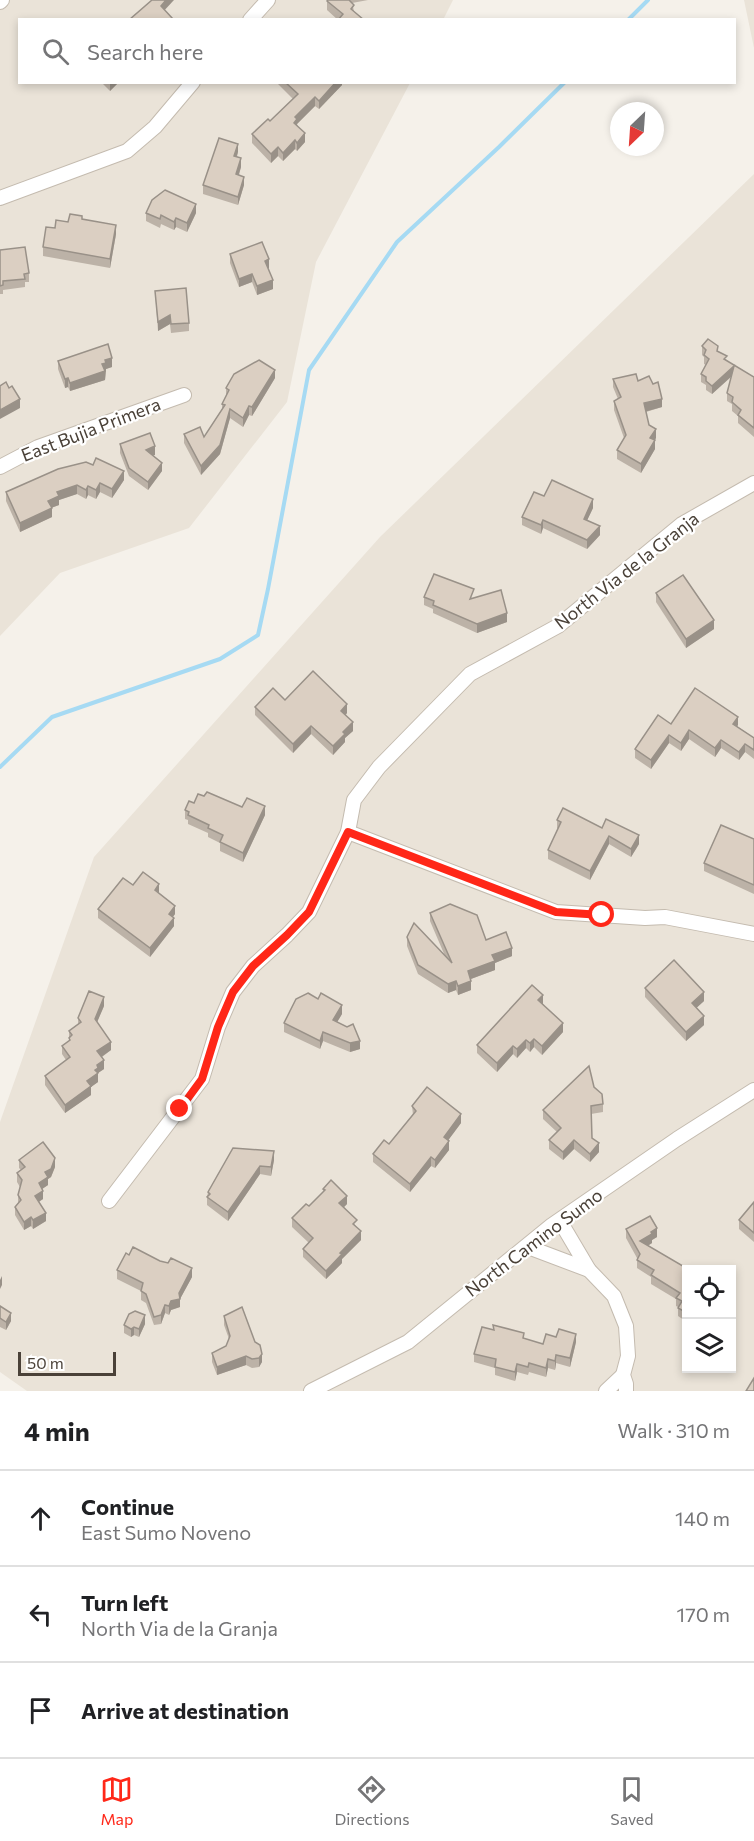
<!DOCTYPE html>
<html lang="en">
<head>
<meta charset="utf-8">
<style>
	:root { --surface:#fff; --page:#f2f2f2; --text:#202124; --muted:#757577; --line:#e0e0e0; --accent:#ff2718 }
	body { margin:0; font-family:Commissioner,sans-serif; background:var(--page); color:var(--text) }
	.controls { position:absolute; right:18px; bottom:18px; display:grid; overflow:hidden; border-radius:0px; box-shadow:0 3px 9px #0003 }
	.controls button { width:54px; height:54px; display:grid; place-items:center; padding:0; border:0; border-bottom:2px solid var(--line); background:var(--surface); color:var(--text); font:30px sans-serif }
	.compass { position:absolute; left:610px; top:102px; width:54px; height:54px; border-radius:50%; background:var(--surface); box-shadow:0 3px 9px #0003; rotate:205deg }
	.scale { position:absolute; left:18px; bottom:15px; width:98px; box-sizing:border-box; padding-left:6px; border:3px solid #4a4138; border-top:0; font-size:16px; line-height:21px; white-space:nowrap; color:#4a4138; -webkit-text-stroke:4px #fff; paint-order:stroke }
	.stop { position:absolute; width:18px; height:18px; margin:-14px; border:4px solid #ff2718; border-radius:50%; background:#fff }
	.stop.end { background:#ff2718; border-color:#fff; box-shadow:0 2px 6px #0008 }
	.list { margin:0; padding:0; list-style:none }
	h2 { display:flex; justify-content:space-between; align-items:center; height:78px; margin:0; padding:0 24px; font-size:26px }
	h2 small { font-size:20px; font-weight:400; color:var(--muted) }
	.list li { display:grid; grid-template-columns:39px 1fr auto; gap:18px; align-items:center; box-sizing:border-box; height:96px; padding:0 24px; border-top:2px solid var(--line) }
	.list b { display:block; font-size:22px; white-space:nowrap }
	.list p { margin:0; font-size:20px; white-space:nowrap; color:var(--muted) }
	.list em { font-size:20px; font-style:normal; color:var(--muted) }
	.icon { flex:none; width:33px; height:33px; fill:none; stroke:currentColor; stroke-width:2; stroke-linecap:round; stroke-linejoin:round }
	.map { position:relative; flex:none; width:754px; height:1391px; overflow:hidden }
	.search { position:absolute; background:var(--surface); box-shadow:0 3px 9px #0003; left:18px; right:18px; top:18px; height:66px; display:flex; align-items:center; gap:15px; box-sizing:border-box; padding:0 21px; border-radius:0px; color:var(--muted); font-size:22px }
	.sheet { height:366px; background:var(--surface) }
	nav { display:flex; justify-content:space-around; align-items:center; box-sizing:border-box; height:84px; border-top:2px solid var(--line); background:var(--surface); font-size:16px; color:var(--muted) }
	nav a { display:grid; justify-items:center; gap:3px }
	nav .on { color:var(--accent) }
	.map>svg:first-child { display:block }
</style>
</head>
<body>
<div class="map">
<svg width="754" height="1391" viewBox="0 0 754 1391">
	<rect width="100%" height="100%" fill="#f5f1ea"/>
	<g fill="#eae3d8" fill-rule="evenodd">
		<path d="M 0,0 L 453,0 L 443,20 L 20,20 L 20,82 L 410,83 L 316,262 L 287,402 L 189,528 L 60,573 L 0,636 Z"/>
		<path d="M 744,0 L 754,0 L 754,48 Z"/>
		<path d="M 754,174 L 754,1391 L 27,1391 L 0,1372 L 0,1122 L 94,857 L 380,537 ZM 686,1270 L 732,1270 L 732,1368 L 686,1368 Z"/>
	</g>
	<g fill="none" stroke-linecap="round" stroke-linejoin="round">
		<g stroke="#a6daf3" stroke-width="4">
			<path d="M 628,20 L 648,0"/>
			<path d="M 0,767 L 52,717 L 220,659 L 258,635 L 268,589 L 309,370 L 397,242 L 499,147 L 565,82"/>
		</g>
		<defs>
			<g id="street">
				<path d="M 0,2 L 2,0"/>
				<path d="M 250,20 L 268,0"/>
				<path d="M 0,198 L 127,151 L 155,127 L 193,82"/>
				<path d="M 0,467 L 38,447 L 184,395"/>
				<path d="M 348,832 L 556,912 L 645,918 L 665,917 L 754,934"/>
				<path d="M 109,1201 L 202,1079 L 218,1027 L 233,992 L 253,966 L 287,935 L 309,912 L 348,832 L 354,800 L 379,767 L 470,674 L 558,626 L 682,524 L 754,483"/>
				<path d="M 528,1247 L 589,1270 L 560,1221"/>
				<path d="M 589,1270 L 614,1296 L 626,1326 L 628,1356 L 623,1375 L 626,1384 L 626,1391"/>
				<path d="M 311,1391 L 408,1342 L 552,1225 L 677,1139 L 754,1090"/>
				<path d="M 606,1391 L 623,1375"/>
			</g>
		</defs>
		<use href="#street" stroke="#c4bbaf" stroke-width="16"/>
		<use href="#street" stroke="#fff" stroke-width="14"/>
	</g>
	<g fill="#bcb2a7">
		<path d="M 328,0 L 368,0 L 352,3 L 354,11 L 338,20 L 327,10 L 327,1 Z"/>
		<path d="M 101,82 L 119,82 L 110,91 Z"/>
		<path d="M 276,82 L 342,82 L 342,85 L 319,109 L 315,106 L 297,124 L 305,142 L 297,151 L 295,149 L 283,161 L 278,156 L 271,163 L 252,143 L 252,134 L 270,121 L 293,99 Z"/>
		<path d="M 238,152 L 237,157 L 241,167 L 239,175 L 244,185 L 238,205 L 203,194 L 203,185 Z"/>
		<path d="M 146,213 L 196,213 L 187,232 L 176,227 L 174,230 L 161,224 L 160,228 L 146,221 Z"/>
		<path d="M 82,219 L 116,234 L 110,268 L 43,256 L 43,247 L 55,228 L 68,222 Z"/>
		<path d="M 0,250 L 29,273 L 29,282 L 25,282 L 25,287 L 3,290 L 3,294 L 0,294 Z"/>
		<path d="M 230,254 L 269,268 L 268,268 L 273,289 L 257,295 L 252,282 L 239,287 L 230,263 Z"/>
		<path d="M 155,291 L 189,323 L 189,331 L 171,333 L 170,324 L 158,331 Z"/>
		<path d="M 702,346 L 718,352 L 727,361 L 754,377 L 754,437 L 738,423 L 738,416 L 732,411 L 732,404 L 727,401 L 727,393 L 731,377 L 712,394 L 706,390 L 706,385 L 701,382 L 701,374 L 706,365 L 704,364 L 704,357 L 702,355 Z"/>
		<path d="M 58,361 L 112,367 L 106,369 L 105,380 L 70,391 L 68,387 L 65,388 L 58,369 Z"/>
		<path d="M 275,378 L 252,416 L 249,415 L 243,427 L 230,418 L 220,454 L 201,475 L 184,443 L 184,434 L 204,437 L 222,409 L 222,404 L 226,396 L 226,388 Z"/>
		<path d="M 613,379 L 638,381 L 662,407 L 646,412 L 649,425 L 656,438 L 655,440 L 655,449 L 641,473 L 617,459 L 617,450 L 624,438 L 614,410 L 614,401 L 618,399 L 613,387 Z"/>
		<path d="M 120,444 L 155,455 L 153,455 L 162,471 L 148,490 L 129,476 L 120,453 Z"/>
		<path d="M 124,480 L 112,498 L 100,492 L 96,499 L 88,495 L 86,499 L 77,494 L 59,500 L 59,505 L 51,508 L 52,517 L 20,532 L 6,501 L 6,492 Z"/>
		<path d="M 544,496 L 593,508 L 587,520 L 600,535 L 587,549 L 543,528 L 541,534 L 522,525 L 522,517 Z"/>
		<path d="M 656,593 L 714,629 L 686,648 L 656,602 Z"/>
		<path d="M 424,597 L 473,598 L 507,622 L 477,633 L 433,613 L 433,609 L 424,605 Z"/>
		<path d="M 285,700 L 347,713 L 346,715 L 353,731 L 345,738 L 345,742 L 333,755 L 311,734 L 293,753 L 255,715 L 255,707 Z"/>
		<path d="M 671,724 L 738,725 L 737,726 L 754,738 L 754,759 L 745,752 L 739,760 L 721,748 L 715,757 L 689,739 L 681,751 L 669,743 L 651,769 L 635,758 L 635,749 Z"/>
		<path d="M 204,796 L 242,807 L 265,815 L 243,862 L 220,851 L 220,843 L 208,837 L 208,833 L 188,824 L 188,820 L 185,819 L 185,810 L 194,803 Z"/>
		<path d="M 557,820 L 602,828 L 639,844 L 631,857 L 609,844 L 590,880 L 548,859 L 548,850 L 558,829 L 557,828 Z"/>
		<path d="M 754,839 L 754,894 L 704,871 L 704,863 Z"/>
		<path d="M 133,885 L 159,893 L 175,914 L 173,917 L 174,926 L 150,957 L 98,918 L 98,909 Z"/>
		<path d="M 430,913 L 486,940 L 512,956 L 495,963 L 495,970 L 471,979 L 471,990 L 458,995 L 456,990 L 448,993 L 418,974 L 407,946 L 407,937 L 445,956 L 430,921 Z"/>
		<path d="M 645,988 L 704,1001 L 696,1008 L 704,1025 L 686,1041 L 645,997 Z"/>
		<path d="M 543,1004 L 563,1032 L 542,1055 L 534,1047 L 530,1052 L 526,1048 L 517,1058 L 513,1054 L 497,1072 L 477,1053 L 477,1045 Z"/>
		<path d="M 104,1006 L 97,1022 L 111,1050 L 102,1057 L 104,1069 L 98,1073 L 98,1082 L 91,1087 L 91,1095 L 65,1113 L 45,1085 L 45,1076 L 66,1060 L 62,1054 L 62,1046 L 69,1041 L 69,1031 L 78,1025 L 78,1018 Z"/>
		<path d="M 342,1014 L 337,1022 L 360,1049 L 350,1052 L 323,1041 L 320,1049 L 284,1032 L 284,1023 Z"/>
		<path d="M 594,1087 L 603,1104 L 603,1112 L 591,1114 L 592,1138 L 599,1152 L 590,1162 L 574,1149 L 563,1160 L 549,1149 L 549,1140 L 557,1132 L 543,1119 L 543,1110 Z"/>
		<path d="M 412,1106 L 461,1123 L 448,1140 L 449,1150 L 435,1168 L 431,1166 L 410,1192 L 373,1162 L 373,1154 L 389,1144 L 413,1115 Z"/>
		<path d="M 233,1148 L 274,1160 L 271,1176 L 260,1174 L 228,1221 L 207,1205 L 207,1197 L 208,1192 Z"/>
		<path d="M 19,1160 L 55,1167 L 51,1177 L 48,1179 L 48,1185 L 42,1189 L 43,1199 L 39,1202 L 46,1221 L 33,1229 L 31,1226 L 24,1230 L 15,1215 L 15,1207 L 18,1203 L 18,1195 L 20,1187 L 17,1182 L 17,1173 L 21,1170 L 19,1168 Z"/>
		<path d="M 323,1189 L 347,1204 L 344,1207 L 357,1228 L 361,1240 L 342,1259 L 342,1263 L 326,1279 L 303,1257 L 303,1249 L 309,1243 L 292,1227 L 292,1218 L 309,1206 L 323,1192 Z"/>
		<path d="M 754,1202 L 754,1242 L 739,1229 L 739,1220 Z"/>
		<path d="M 626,1229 L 657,1237 L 652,1240 L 652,1243 L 648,1246 L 687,1269 L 687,1322 L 678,1316 L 678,1307 L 676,1306 L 676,1299 L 651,1284 L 651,1277 L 637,1268 L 637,1258 L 626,1238 Z"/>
		<path d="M 117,1270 L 192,1277 L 180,1299 L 180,1307 L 171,1310 L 169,1315 L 165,1313 L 161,1324 L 154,1325 L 146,1303 L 141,1300 L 141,1291 L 117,1279 Z"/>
		<path d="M 0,1306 L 11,1321 L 6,1330 L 0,1327 Z"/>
		<path d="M 242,1307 L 262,1362 L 259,1367 L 252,1368 L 246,1365 L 217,1375 L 212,1362 L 212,1353 L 226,1346 L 229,1339 L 224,1325 L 224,1316 Z"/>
		<path d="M 145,1324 L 139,1337 L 134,1335 L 131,1337 L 124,1333 L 124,1325 Z"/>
		<path d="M 493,1325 L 524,1339 L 543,1344 L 576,1342 L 570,1367 L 556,1363 L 555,1370 L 548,1368 L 546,1377 L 529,1372 L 528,1375 L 517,1372 L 515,1381 L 495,1375 L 495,1368 L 474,1362 L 474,1354 L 493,1330 Z"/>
	</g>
	<g fill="#999188">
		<path d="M 166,0 L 174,0 L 161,14 L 161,6 Z"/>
		<path d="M 119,82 L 110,91 L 110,83 Z"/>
		<path d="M 336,82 L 342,82 L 342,85 L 319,109 L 319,101 Z"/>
		<path d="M 315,97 L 315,106 L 297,124 L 297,127 L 294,123 L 295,117 Z"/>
		<path d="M 305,133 L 305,142 L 297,151 L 297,143 Z"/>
		<path d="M 295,140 L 295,149 L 283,161 L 283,153 Z"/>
		<path d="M 238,144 L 238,152 L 234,164 L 234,156 Z"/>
		<path d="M 278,147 L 278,156 L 271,163 L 271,154 Z"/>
		<path d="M 241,158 L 241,167 L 236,183 L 236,174 Z"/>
		<path d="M 244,177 L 244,185 L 238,205 L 238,197 Z"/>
		<path d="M 196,204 L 196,213 L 187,232 L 187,223 Z"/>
		<path d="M 176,218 L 176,227 L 174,230 L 174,222 Z"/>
		<path d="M 116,225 L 116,234 L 110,268 L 110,259 Z"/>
		<path d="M 269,259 L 269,268 L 265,269 L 265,261 Z"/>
		<path d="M 252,274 L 252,282 L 239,287 L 239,279 Z"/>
		<path d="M 273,280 L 273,289 L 257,295 L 257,286 Z"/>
		<path d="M 170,315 L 170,324 L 158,331 L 158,322 Z"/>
		<path d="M 112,358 L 112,367 L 106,369 L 105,380 L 70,391 L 70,383 L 102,364 L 105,360 Z"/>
		<path d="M 734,366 L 734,374 L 712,394 L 712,386 Z"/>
		<path d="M 275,370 L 275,378 L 252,416 L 252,407 Z"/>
		<path d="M 68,378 L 68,387 L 65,388 L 65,379 Z"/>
		<path d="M 20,399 L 20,408 L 0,419 L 0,410 Z"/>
		<path d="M 662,399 L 662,407 L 644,412 L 644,403 Z"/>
		<path d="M 249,406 L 249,415 L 243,427 L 243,418 Z"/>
		<path d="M 230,409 L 230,418 L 220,454 L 201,475 L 201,466 Z"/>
		<path d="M 656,429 L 656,438 L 650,446 L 650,438 Z"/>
		<path d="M 655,440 L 655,449 L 641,473 L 641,464 Z"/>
		<path d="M 155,446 L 155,455 L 146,458 L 146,450 Z"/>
		<path d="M 162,463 L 162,471 L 148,490 L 148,482 Z"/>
		<path d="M 124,471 L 124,480 L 112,498 L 112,489 Z"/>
		<path d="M 100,483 L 100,492 L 96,499 L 96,490 Z"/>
		<path d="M 77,485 L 77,494 L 59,500 L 59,505 L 48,509 L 48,501 L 57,492 Z"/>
		<path d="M 88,486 L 88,495 L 86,499 L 86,490 Z"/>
		<path d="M 593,499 L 593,508 L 584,527 L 584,519 Z"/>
		<path d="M 52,508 L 52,517 L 20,532 L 20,523 Z"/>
		<path d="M 543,520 L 543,528 L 541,534 L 541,525 Z"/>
		<path d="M 600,526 L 600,535 L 587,549 L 587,540 Z"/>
		<path d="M 507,613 L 507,622 L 477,633 L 477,624 Z"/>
		<path d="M 714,620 L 714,629 L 686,648 L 686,639 Z"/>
		<path d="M 347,704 L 347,713 L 341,719 L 341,711 Z"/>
		<path d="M 738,717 L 738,725 L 733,732 L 733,724 Z"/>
		<path d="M 353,722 L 353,731 L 345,738 L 345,742 L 333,755 L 333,746 L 343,732 Z"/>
		<path d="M 311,726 L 311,734 L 293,753 L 293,744 Z"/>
		<path d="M 689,730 L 689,739 L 681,751 L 681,743 Z"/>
		<path d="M 669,735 L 669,743 L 651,769 L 651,760 Z"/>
		<path d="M 721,740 L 721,748 L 715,757 L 715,748 Z"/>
		<path d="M 745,744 L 745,752 L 739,760 L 739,752 Z"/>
		<path d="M 265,806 L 265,815 L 243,862 L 243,853 Z"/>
		<path d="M 639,835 L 639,844 L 631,857 L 631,849 Z"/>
		<path d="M 609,836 L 609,844 L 590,880 L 590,871 Z"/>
		<path d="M 159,884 L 159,893 L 155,890 Z"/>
		<path d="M 175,906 L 175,914 L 169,922 L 169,914 Z"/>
		<path d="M 174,918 L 174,926 L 150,957 L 150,948 Z"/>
		<path d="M 512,948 L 512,956 L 495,963 L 495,970 L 468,980 L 468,971 L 492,955 Z"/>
		<path d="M 456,981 L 456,990 L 448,993 L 448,984 Z"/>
		<path d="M 471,981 L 471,990 L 458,995 L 458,986 Z"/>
		<path d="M 704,992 L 704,1001 L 692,1012 L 692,1003 Z"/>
		<path d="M 543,995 L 543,1004 L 538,1009 L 538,1000 Z"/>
		<path d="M 104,997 L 104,1006 L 95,1027 L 95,1019 Z"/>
		<path d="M 342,1005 L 342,1014 L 333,1029 L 333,1020 Z"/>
		<path d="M 704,1016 L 704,1025 L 686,1041 L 686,1032 Z"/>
		<path d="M 563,1023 L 563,1032 L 542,1055 L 542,1046 Z"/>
		<path d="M 323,1032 L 323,1041 L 320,1049 L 320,1041 Z"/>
		<path d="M 534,1039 L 534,1047 L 530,1052 L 530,1043 Z"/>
		<path d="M 526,1040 L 526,1048 L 517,1058 L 517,1049 Z"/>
		<path d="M 360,1041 L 360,1049 L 350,1052 L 350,1043 Z"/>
		<path d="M 111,1042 L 111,1050 L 97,1060 L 97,1051 Z"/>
		<path d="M 513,1046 L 513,1054 L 497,1072 L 497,1063 Z"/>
		<path d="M 104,1060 L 104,1069 L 98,1073 L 98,1082 L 91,1087 L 91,1095 L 65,1113 L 65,1105 L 87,1081 L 95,1070 L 97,1065 Z"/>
		<path d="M 461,1114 L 461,1123 L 444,1146 L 444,1137 Z"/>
		<path d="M 574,1140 L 574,1149 L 563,1160 L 563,1152 Z"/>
		<path d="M 449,1141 L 449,1150 L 435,1168 L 435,1160 Z"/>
		<path d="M 599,1143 L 599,1152 L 590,1162 L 590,1154 Z"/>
		<path d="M 274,1151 L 274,1160 L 271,1176 L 271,1167 Z"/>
		<path d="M 431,1157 L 431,1166 L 410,1192 L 410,1184 Z"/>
		<path d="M 55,1158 L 55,1167 L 51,1177 L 48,1179 L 48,1185 L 39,1191 L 39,1183 Z"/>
		<path d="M 260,1166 L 260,1174 L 228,1221 L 228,1212 Z"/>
		<path d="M 43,1191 L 43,1199 L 35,1204 L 35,1196 Z"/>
		<path d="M 347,1196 L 347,1204 L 339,1212 L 339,1203 Z"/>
		<path d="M 46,1213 L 46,1221 L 33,1229 L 33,1220 Z"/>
		<path d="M 31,1217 L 31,1226 L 24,1230 L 24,1222 Z"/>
		<path d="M 657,1228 L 657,1237 L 652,1240 L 652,1243 L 640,1250 L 640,1241 L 651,1232 Z"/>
		<path d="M 361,1231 L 361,1240 L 342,1259 L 342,1263 L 326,1279 L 326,1271 L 340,1253 Z"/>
		<path d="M 192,1268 L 192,1277 L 180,1299 L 180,1307 L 171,1310 L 169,1315 L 169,1306 L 171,1301 L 179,1293 Z"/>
		<path d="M 2,1276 L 2,1285 L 0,1289 L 0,1280 Z"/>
		<path d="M 165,1305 L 165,1313 L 161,1324 L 161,1315 Z"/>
		<path d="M 11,1313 L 11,1321 L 6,1330 L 6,1322 Z"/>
		<path d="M 145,1315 L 145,1324 L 139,1337 L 139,1329 Z"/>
		<path d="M 134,1327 L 134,1335 L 131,1337 L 131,1329 Z"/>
		<path d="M 576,1334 L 576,1342 L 570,1367 L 570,1358 Z"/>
		<path d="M 262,1354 L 262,1362 L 259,1367 L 259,1358 Z"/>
		<path d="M 556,1355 L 556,1363 L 555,1370 L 555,1361 Z"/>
		<path d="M 246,1356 L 246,1365 L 217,1375 L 217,1367 Z"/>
		<path d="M 548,1359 L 548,1368 L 546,1377 L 546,1368 Z"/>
		<path d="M 517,1364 L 517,1372 L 515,1381 L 515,1372 Z"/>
	</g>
	<g fill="#dbcfc2" stroke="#999188" stroke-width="1.5">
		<path d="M 152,0 L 166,0 L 161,6 L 173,19 L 129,20 Z"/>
		<path d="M 328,0 L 349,0 L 354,5 L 351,9 L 364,20 L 338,20 L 343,14 L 327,1 Z"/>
		<path d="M 285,82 L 336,82 L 319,101 L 315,97 L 295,117 L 297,119 L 294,123 L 305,133 L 297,143 L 295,140 L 283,153 L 278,147 L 271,154 L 252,134 L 268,119 L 270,121 L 298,94 Z"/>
		<path d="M 219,138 L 238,144 L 234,156 L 241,158 L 236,174 L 244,177 L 238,197 L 203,185 Z"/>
		<path d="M 165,190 L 196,204 L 187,223 L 176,218 L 174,222 L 161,215 L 160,219 L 146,213 L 152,200 Z"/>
		<path d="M 70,214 L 82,216 L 82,219 L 116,225 L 110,259 L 43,247 L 46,227 L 55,228 L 56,220 L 68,222 Z"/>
		<path d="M 262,242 L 269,259 L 265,261 L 273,280 L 257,286 L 252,274 L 239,279 L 230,254 Z"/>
		<path d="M 25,247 L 29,273 L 24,274 L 25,279 L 3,281 L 3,285 L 0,286 L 0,250 Z"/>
		<path d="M 186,288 L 189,323 L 171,324 L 170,315 L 158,322 L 155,291 Z"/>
		<path d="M 708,339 L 718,346 L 717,351 L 727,356 L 724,359 L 754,377 L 754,428 L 738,415 L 741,410 L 732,402 L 733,397 L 727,393 L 734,366 L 712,386 L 706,381 L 706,377 L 701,374 L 709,359 L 704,355 L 706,350 L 702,346 Z"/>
		<path d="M 108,344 L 112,358 L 105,360 L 106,363 L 102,364 L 105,371 L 70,383 L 68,378 L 65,379 L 58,361 Z"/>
		<path d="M 259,360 L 275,370 L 252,407 L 249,406 L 243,418 L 230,409 L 220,445 L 201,466 L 184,434 L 200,427 L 204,437 L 225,405 L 222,404 L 229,390 L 226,388 L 234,374 Z"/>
		<path d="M 636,374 L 638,381 L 649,376 L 653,384 L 658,382 L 662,399 L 644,403 L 649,425 L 656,429 L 650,438 L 655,440 L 641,464 L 617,450 L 626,435 L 614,401 L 621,397 L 613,379 Z"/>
		<path d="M 6,382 L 9,388 L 12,386 L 20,399 L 0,410 L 0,386 Z"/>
		<path d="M 150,433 L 155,446 L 146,450 L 162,463 L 148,482 L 129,468 L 120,444 Z"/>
		<path d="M 96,458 L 124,471 L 112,489 L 100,483 L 96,490 L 88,486 L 86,490 L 77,485 L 57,492 L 59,496 L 48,501 L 52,508 L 20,523 L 6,492 L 58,469 L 86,462 L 93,465 Z"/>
		<path d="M 552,480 L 593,499 L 584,519 L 600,526 L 587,540 L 543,520 L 541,525 L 522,517 L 534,492 L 544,496 Z"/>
		<path d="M 434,574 L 474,589 L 470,599 L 501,590 L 507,613 L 477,624 L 433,605 L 434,601 L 424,597 Z"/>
		<path d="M 683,575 L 714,620 L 686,639 L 656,593 Z"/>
		<path d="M 313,671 L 347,704 L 341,711 L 353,722 L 343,732 L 345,734 L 333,746 L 311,726 L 293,744 L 255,707 L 273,688 L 285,700 Z"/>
		<path d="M 695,688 L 738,717 L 733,724 L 754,738 L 754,750 L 745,744 L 739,752 L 721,740 L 715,748 L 689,730 L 681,743 L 669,735 L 651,760 L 635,749 L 658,715 L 671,724 Z"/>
		<path d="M 207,792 L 242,807 L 247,798 L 265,806 L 243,853 L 220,842 L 223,835 L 208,828 L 209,825 L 188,815 L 189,812 L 185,810 L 189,801 L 194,803 L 198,794 L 204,796 Z"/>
		<path d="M 563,808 L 602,828 L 606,819 L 639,835 L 631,849 L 609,836 L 590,871 L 548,850 L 561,822 L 557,820 Z"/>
		<path d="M 721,825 L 754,839 L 754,885 L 704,863 Z"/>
		<path d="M 143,872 L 159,884 L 155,890 L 175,906 L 169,914 L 174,918 L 150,948 L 98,909 L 123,878 L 133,885 Z"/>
		<path d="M 450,904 L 477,915 L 486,940 L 506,932 L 512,948 L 492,955 L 495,961 L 468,971 L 471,981 L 458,986 L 456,981 L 448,984 L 418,965 L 407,937 L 414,923 L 452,963 L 430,913 Z"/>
		<path d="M 674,960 L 704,992 L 692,1003 L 704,1016 L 686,1032 L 645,988 Z"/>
		<path d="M 532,985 L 543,995 L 538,1000 L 563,1023 L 542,1046 L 534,1039 L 530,1043 L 526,1040 L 517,1049 L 513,1046 L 497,1063 L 477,1045 Z"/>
		<path d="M 89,991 L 104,997 L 95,1019 L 111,1042 L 97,1051 L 104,1060 L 97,1065 L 98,1068 L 95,1070 L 98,1073 L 87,1081 L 91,1086 L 65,1105 L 45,1076 L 70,1057 L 62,1046 L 70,1040 L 69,1038 L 72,1035 L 69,1031 L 81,1022 L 78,1018 Z"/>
		<path d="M 308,993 L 318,999 L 321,993 L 342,1005 L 333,1020 L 347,1027 L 353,1024 L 360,1041 L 350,1043 L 323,1032 L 320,1041 L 284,1023 L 296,999 Z"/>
		<path d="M 589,1066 L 594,1087 L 602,1094 L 603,1104 L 591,1106 L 592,1138 L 599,1143 L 590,1154 L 574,1140 L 563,1152 L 549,1140 L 561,1128 L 543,1110 Z"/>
		<path d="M 427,1087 L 461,1114 L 444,1137 L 449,1141 L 435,1160 L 431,1157 L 410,1184 L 373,1154 L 384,1140 L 389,1144 L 416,1111 L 412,1106 Z"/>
		<path d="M 43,1142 L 55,1158 L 51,1169 L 45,1172 L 48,1177 L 39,1183 L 43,1191 L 35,1196 L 46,1213 L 33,1220 L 31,1217 L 24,1222 L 15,1207 L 21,1200 L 18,1195 L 22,1180 L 17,1173 L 25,1167 L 19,1160 Z"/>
		<path d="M 233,1148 L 274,1151 L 271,1167 L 260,1166 L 228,1212 L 207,1197 L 210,1194 L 208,1192 Z"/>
		<path d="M 331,1180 L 347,1196 L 339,1203 L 357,1220 L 353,1224 L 361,1231 L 340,1253 L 342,1254 L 326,1271 L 303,1249 L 313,1238 L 292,1218 L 306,1204 L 309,1206 L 325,1190 L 323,1189 Z"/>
		<path d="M 754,1202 L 754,1233 L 739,1220 Z"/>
		<path d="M 650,1216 L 657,1228 L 651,1232 L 652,1234 L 640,1241 L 688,1269 L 687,1269 L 687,1313 L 678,1308 L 682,1301 L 676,1298 L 680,1293 L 651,1275 L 654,1270 L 637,1260 L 640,1254 L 626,1229 Z"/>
		<path d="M 133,1247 L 160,1261 L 168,1263 L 171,1258 L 192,1268 L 179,1293 L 180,1299 L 171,1301 L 169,1306 L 165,1305 L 161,1315 L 154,1317 L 146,1294 L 141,1291 L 143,1283 L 117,1270 L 126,1253 L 129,1255 Z"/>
		<path d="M 0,1306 L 11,1313 L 6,1322 L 0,1318 Z"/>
		<path d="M 242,1307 L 255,1342 L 260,1345 L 262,1354 L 259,1358 L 252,1359 L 246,1356 L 217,1367 L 212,1353 L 226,1346 L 230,1336 L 224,1316 Z"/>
		<path d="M 135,1311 L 145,1315 L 139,1329 L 134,1327 L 131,1329 L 124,1325 L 129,1314 Z"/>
		<path d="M 493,1325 L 524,1333 L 523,1338 L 543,1344 L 546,1334 L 556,1337 L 559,1329 L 576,1334 L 570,1358 L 556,1355 L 555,1361 L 548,1359 L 546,1368 L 529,1363 L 528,1367 L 517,1364 L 515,1372 L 495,1367 L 496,1359 L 474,1354 L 482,1327 L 494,1330 Z"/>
		<path d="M 754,1378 L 754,1391 L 746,1391 Z"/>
	</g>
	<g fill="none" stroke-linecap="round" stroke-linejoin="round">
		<path stroke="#ff2718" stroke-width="8" d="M 180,1109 L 202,1079 L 218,1027 L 233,992 L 253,966 L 287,935 L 309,912 L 348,832 L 556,912 L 602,915"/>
	</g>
	<g text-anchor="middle" stroke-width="4.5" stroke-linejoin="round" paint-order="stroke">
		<g font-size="18" fill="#4a4138" stroke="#fff">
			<text transform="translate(91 430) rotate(-21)" y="6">East Bujia Primera</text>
			<text transform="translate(627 571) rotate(-38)" y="6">North Via de la Granja</text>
			<text transform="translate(534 1243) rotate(-37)" y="6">North Camino Sumo</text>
		</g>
	</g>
</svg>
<div class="controls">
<button><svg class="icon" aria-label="locate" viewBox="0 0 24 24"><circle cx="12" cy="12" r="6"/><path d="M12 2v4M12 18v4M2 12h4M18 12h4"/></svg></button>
<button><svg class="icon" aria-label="layers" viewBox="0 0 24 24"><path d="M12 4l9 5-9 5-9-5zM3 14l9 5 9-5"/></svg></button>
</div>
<svg class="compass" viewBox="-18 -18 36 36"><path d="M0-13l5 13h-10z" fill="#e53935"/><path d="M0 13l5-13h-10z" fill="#757577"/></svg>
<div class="scale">50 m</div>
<div class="stop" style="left:602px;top:915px"></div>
<div class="stop end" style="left:180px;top:1109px"></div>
<div class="search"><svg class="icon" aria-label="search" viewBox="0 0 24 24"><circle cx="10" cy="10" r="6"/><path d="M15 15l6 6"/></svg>Search here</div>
</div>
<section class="sheet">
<h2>4 min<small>Walk · 310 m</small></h2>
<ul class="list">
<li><svg class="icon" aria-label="ahead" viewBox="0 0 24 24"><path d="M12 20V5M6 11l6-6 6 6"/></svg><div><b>Continue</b><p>East Sumo Noveno</p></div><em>140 m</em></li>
<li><svg class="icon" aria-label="left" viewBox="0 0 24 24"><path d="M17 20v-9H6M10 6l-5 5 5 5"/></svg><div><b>Turn left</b><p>North Via de la Granja</p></div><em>170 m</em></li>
<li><svg class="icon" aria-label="arrive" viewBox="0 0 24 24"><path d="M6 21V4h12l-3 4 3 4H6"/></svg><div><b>Arrive at destination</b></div></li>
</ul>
</section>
<nav>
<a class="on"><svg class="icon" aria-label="map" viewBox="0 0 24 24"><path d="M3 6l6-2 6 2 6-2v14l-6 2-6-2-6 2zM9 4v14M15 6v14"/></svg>Map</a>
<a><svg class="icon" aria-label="directions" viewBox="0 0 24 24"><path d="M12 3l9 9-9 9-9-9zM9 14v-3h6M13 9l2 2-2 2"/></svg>Directions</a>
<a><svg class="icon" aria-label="saved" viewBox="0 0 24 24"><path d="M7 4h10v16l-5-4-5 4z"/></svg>Saved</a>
</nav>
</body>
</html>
